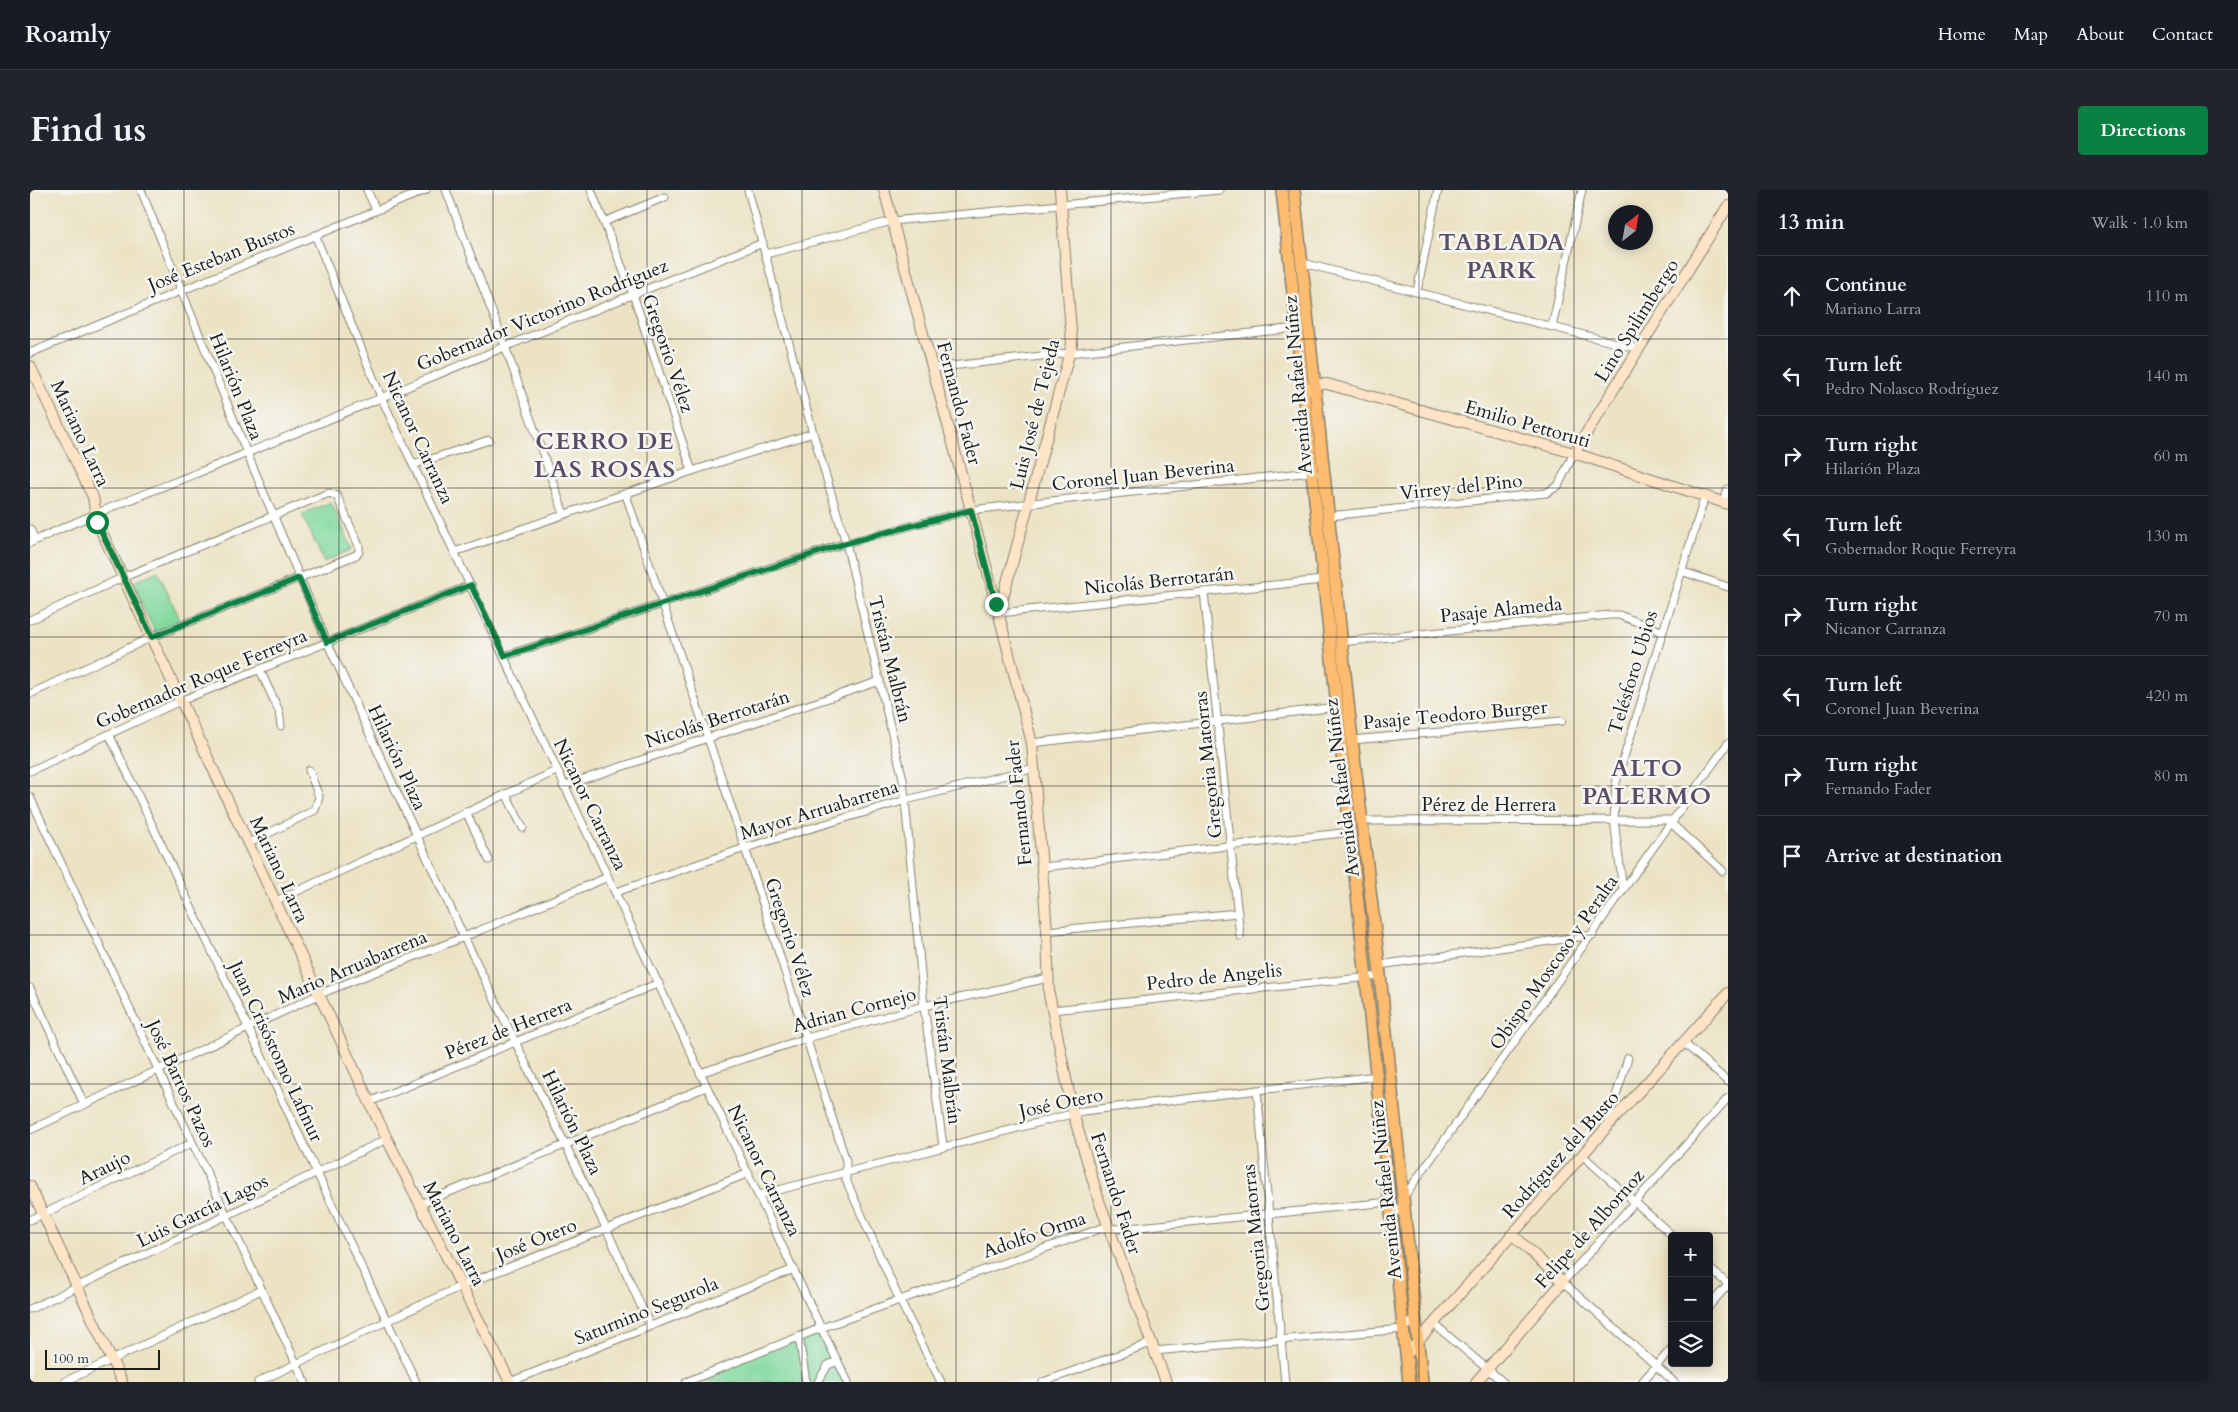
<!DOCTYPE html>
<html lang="en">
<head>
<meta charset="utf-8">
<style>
	:root { --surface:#171b24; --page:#20242c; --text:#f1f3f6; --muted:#9ea1a6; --line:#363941; --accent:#0b8043 }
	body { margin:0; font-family:Cardo,serif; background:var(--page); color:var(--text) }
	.controls { position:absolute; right:15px; bottom:15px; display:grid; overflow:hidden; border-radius:5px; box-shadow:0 2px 12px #0003 }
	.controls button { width:45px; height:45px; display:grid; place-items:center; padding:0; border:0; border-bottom:1px solid var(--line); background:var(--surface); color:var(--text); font:25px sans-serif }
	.compass { position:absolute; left:1578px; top:15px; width:45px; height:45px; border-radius:50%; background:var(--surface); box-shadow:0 2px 12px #0003; rotate:31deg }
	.scale { position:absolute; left:15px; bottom:12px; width:115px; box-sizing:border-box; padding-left:5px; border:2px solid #1c1c1c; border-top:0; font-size:14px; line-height:18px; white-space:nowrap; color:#1c1c1c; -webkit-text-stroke:4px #f6f6f2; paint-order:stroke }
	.stop { position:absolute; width:15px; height:15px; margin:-11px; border:4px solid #0b8043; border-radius:50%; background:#fff }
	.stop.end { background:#0b8043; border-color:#fff; box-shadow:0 1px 5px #0008 }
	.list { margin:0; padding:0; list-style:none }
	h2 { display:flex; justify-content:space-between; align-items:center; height:65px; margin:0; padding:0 20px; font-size:21px }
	h2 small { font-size:16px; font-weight:400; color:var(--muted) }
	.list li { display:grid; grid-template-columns:32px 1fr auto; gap:15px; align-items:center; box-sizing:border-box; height:80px; padding:0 20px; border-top:1px solid var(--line) }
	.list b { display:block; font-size:19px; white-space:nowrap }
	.list p { margin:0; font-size:16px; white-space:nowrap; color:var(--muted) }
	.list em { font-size:16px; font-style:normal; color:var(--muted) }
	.icon { flex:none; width:28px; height:28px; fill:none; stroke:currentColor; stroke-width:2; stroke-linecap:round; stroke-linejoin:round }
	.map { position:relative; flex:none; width:1698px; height:1192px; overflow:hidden; border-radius:5px }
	header { display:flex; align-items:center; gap:30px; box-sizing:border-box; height:70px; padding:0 25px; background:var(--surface); border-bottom:1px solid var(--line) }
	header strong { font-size:24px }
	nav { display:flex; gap:28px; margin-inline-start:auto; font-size:18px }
	.intro { display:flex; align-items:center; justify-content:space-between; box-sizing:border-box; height:120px; padding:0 30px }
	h1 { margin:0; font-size:35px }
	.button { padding:12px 22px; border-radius:5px; background:var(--accent); color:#fff; font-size:18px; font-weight:700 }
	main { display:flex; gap:30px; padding:0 30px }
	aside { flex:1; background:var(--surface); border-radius:5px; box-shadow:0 2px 12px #0003 }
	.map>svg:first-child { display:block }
</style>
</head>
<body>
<header>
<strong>Roamly</strong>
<nav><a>Home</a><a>Map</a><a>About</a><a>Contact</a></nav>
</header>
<div class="intro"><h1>Find us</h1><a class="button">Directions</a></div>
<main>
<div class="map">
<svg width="1698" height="1192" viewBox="0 0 1698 1192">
	<rect width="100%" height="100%" fill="#f6f6f2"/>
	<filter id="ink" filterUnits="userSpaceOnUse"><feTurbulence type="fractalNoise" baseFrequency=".02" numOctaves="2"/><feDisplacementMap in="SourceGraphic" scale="10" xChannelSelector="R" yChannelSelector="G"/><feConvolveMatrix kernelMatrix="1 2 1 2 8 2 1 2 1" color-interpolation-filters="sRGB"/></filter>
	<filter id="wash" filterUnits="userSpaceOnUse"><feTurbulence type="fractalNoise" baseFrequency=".0096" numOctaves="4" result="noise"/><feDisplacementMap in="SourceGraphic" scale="20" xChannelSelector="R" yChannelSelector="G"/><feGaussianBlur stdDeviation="1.12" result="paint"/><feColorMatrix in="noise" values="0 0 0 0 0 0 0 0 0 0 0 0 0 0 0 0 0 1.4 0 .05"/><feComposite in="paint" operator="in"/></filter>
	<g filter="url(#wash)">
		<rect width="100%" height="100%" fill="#ece3c4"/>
		<g fill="#81d99e" stroke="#4e7a5d">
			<path d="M 301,312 L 322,359 L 294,372 L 272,324 Z"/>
			<path d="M 128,381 L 150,430 L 125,442 L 102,393 Z"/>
			<path d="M 791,1138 L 818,1192 L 656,1192 Z"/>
		</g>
	</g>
	<g filter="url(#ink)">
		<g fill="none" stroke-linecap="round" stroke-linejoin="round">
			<defs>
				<g id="street">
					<path d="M 111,0 L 217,263 L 297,452 L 434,747 L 576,1038 L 620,1136"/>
					<path d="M 337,0 L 346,20"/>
					<path d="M 416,0 L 475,156 L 534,324"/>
					<path d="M 561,0 L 603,104 L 662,281"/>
					<path d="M 718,0 L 783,243 L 816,353 L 873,589 L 894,816 L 913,956"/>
					<path d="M 574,32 L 635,7"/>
					<path d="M 285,45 L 351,207 L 791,1138 L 818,1192"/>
					<path d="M 736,64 L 862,31 L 1189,0"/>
					<path d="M 1273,73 L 1609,159"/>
					<path d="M 1387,101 L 1408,0"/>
					<path d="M 1522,137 L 1552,0"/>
					<path d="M 0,163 L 396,0"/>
					<path d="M 902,178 L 1267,138"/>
					<path d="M 383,275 L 459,250"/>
					<path d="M 596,305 L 715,658 L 816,971 L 816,990 L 869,1109 L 911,1192"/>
					<path d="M 1693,312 L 1698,299"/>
					<path d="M 1299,326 L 1516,303 L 1528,296 L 1544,263"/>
					<path d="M 0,339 L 5,350"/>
					<path d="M 0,353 C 70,319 145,293 217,263 C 389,193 560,120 733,53"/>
					<path d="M 424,362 L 662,281 L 783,243"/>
					<path d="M 1651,381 L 1698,397"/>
					<path d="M 1174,402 L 1210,746"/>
					<path d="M 969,423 L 1293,390"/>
					<path d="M 0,430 L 94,387 L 299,303 L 307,306 L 329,356 L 329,362 L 326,365 L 122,447 L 0,504"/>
					<path d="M 1311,452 L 1580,425 L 1589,425 L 1631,441"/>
					<path d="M 475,466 L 816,353 L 941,320 L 1281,282 L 1285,284"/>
					<path d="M 230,480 L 249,521 L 251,536"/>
					<path d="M 79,544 L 386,1192"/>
					<path d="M 1322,550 L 1532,531"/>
					<path d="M 1002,553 L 1307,517"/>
					<path d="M 0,581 L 150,511 L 441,395"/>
					<path d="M 533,596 L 850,491"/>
					<path d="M 476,604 L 493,638"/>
					<path d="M 0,607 L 275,1192"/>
					<path d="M 436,622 L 459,670"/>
					<path d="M 1333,631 L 1644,630"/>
					<path d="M 1642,634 L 1693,681"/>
					<path d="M 219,653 L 285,620 L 289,607 L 279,580"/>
					<path d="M 1013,677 L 1321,642"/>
					<path d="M 1593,700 L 1584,630 L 1586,593 L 1675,306"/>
					<path d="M 586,702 L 715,658 L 876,610 L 1005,578"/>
					<path d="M 246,711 L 526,581"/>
					<path d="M 1017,741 L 1208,723"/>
					<path d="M 1349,775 L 1563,745"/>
					<path d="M 0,798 L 54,914"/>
					<path d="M 1022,820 L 1350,786"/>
					<path d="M 1654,853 L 1698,892"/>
					<path d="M 670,883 L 777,848 L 894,816 L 1018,788"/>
					<path d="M 1227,900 L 1255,1192"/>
					<path d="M 339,912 L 629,793"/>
					<path d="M 1577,934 L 1598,868"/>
					<path d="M 0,940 L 297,801 L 434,747 L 578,687"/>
					<path d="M 1552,965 L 1643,1046"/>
					<path d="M 729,1005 L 1053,921 L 1347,886"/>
					<path d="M 1373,1008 L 1698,553"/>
					<path d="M 390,1014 L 676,897"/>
					<path d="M 0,1030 L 162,953"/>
					<path d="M 1679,1078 L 1698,1094"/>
					<path d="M 1679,1116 L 1698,1095"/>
					<path d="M 0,1119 L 357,949"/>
					<path d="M 1404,1134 L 1473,1192"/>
					<path d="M 769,1147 L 776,1192"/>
					<path d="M 1124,1161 L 1373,1139 L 1380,1134 L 1385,1127"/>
					<path d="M 34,1192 L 231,1100"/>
					<path d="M 228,1192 L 431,1096 L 719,983"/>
					<path d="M 480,1192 L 764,1079"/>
					<path d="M 656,1192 L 791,1138 L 1072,1038 L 1089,1039 L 1359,1012 L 1374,1025"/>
					<path d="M 788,1192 L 798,1175 L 808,1171"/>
					<path d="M 1013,1192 L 1121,1153"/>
					<path d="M 1612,1192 L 1642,1158"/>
					<path d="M 1644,1192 L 1533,1092 L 1698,908"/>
				</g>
				<g id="secondary">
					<path d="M 854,0 L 957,379 L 1002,553 L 1017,741 L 1019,804 L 1043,923 L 1069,1011 L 1136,1192"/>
					<path d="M 0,176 L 63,307 L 67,332 L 357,949 L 480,1192"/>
					<path d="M 1273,202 L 1286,194 L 1297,194 L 1544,263 L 1698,314"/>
					<path d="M 1544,263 L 1698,16"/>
					<path d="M 969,422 L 1042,154 L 1030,0"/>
					<path d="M 0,996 L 92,1192"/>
					<path d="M 1376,1165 L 1576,938 L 1698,803"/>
					<path d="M 1446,1192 L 1533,1092 L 1482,1044"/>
				</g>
				<g id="primary">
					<path d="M 1252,0 L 1379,1192"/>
					<path d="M 1264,0 L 1322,550 L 1349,775 L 1392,1192"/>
				</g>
			</defs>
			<use href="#street" stroke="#848070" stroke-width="9"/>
			<use href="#secondary" stroke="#848070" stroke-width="12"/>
			<use href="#primary" stroke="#848070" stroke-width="14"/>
			<use href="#street" stroke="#fff" stroke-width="7"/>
			<use href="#secondary" stroke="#fee4c6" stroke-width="10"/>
			<use href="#primary" stroke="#fdbc70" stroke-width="11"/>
		</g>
	</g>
	<g fill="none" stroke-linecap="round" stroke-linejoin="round" filter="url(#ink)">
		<path stroke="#0b8043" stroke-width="6" d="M 67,332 L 122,447 L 269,388 L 297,452 L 441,395 L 475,466 L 816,353 L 941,320 L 966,414"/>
	</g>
	<path fill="none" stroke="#1c1c1c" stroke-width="1" stroke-opacity="0.55" d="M 154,0 L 154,1192M 309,0 L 309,1192M 463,0 L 463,1192M 617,0 L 617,1192M 772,0 L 772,1192M 926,0 L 926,1192M 1081,0 L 1081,1192M 1235,0 L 1235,1192M 1389,0 L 1389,1192M 1544,0 L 1544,1192M 0,149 L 1698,149M 0,298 L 1698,298M 0,447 L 1698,447M 0,596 L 1698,596M 0,745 L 1698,745M 0,894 L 1698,894M 0,1043 L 1698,1043"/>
	<g text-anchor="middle" stroke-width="5" stroke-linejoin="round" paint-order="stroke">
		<g font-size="19" fill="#1c1c1c" stroke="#f6f6f2">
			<text transform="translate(191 66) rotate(-22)" y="7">José Esteban Bustos</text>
			<text transform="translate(512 124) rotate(-22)" y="7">Gobernador Victorino Rodríguez</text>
			<text transform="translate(1606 130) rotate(-58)" y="7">Lino Spilimbergo</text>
			<text transform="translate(639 163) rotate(71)" y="7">Gregorio Vélez</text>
			<text transform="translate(1267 195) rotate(-95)" y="7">Avenida Rafael Núñez</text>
			<text transform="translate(207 196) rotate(68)" y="7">Hilarión Plaza</text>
			<text transform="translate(930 213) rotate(75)" y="7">Fernando Fader</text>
			<text transform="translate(1004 224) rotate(-76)" y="7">Luis José de Tejeda</text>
			<text transform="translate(1498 233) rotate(16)" y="7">Emilio Pettoruti</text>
			<text transform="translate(51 243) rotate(65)" y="7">Mariano Larra</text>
			<text transform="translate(389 247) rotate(65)" y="7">Nicanor Carranza</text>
			<text transform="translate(1113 284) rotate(-6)" y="7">Coronel Juan Beverina</text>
			<text transform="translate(1431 296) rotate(-6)" y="7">Virrey del Pino</text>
			<text transform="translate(1129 390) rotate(-6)" y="7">Nicolás Berrotarán</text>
			<text transform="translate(1471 419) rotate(-6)" y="7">Pasaje Alameda</text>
			<text transform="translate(861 469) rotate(76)" y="7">Tristán Malbrán</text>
			<text transform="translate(1602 482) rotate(-73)" y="7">Telésforo Ubios</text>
			<text transform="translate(171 488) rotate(-23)" y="7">Gobernador Roque Ferreyra</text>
			<text transform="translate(1425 524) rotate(-5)" y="7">Pasaje Teodoro Burger</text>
			<text transform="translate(687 528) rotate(-18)" y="7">Nicolás Berrotarán</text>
			<text transform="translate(368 567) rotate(65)" y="7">Hilarión Plaza</text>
			<text transform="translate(1177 575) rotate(-96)" y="7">Gregoria Matorras</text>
			<text transform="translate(1311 598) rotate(-97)" y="7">Avenida Rafael Núñez</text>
			<text transform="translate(988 613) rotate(-96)" y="7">Fernando Fader</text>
			<text transform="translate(561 614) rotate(64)" y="7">Nicanor Carranza</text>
			<text x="1459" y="621">Pérez de Herrera</text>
			<text transform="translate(789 619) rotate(-17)" y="7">Mayor Arruabarrena</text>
			<text transform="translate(250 679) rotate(65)" y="7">Mariano Larra</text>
			<text transform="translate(761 747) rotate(72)" y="7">Gregorio Vélez</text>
			<text transform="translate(1523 772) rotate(-55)" y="7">Obispo Moscoso y Peralta</text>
			<text transform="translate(322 776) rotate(-23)" y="7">Mario Arruabarrena</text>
			<text transform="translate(1184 786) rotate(-6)" y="7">Pedro de Angelis</text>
			<text transform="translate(824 819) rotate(-15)" y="7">Adrian Cornejo</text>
			<text transform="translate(478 838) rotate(-22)" y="7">Pérez de Herrera</text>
			<text transform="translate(247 861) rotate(65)" y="7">Juan Crisóstomo Lafinur</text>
			<text transform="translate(918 870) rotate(83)" y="7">Tristán Malbrán</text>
			<text transform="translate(152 893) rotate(65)" y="7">José Barros Pazos</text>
			<text transform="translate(1031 912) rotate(-12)" y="7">José Otero</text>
			<text transform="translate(543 932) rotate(64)" y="7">Hilarión Plaza</text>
			<text transform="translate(1530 964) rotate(-48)" y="7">Rodríguez del Busto</text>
			<text transform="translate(74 977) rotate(-26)" y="7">Araujo</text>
			<text transform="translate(735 980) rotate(64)" y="7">Nicanor Carranza</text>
			<text transform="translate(1355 1000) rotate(-96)" y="7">Avenida Rafael Núñez</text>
			<text transform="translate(1087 1003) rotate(72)" y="7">Fernando Fader</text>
			<text transform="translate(172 1020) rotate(-26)" y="7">Luis García Lagos</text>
			<text transform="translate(1559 1038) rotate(-48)" y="7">Felipe de Albornoz</text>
			<text transform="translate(425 1043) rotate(63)" y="7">Mariano Larra</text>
			<text transform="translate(1004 1044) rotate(-19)" y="7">Adolfo Orma</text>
			<text transform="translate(1225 1048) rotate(-96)" y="7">Gregoria Matorras</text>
			<text transform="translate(506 1049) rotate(-22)" y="7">José Otero</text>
			<text transform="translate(616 1120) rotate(-22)" y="7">Saturnino Segurola</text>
		</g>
		<g font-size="24" font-weight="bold" letter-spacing="1" fill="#5a4e66" stroke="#f6f6f2">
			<text x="1472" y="60">TABLADA<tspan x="1472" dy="28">PARK</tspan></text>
			<text x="575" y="259">CERRO DE<tspan x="575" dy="28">LAS ROSAS</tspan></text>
			<text x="1617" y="586">ALTO<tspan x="1617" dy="28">PALERMO</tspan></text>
		</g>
	</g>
</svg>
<div class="controls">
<button>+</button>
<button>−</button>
<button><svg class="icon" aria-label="layers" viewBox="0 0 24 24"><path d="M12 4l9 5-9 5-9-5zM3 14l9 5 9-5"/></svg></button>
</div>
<svg class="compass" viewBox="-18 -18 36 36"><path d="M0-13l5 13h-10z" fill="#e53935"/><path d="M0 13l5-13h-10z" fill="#9ea1a6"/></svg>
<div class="scale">100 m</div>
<div class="stop" style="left:67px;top:332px"></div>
<div class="stop end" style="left:966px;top:414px"></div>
</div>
<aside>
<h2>13 min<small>Walk · 1.0 km</small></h2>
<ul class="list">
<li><svg class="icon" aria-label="ahead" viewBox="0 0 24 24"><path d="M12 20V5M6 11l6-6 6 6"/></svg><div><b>Continue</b><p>Mariano Larra</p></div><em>110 m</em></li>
<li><svg class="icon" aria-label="left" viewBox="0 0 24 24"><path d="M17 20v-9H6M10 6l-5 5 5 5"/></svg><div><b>Turn left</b><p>Pedro Nolasco Rodríguez</p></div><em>140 m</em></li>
<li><svg class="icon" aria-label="right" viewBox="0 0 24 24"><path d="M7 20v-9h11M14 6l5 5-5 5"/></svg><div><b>Turn right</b><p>Hilarión Plaza</p></div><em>60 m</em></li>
<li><svg class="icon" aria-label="left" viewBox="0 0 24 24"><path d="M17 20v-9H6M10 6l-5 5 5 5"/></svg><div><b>Turn left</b><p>Gobernador Roque Ferreyra</p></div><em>130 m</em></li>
<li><svg class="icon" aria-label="right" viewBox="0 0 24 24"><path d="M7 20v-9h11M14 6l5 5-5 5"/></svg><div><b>Turn right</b><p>Nicanor Carranza</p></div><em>70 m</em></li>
<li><svg class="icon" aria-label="left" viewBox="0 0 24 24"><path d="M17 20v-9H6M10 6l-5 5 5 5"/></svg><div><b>Turn left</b><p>Coronel Juan Beverina</p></div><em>420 m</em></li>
<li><svg class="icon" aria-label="right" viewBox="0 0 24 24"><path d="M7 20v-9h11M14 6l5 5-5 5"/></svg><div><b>Turn right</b><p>Fernando Fader</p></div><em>80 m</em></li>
<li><svg class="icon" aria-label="arrive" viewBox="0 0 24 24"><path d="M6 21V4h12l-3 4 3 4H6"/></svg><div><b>Arrive at destination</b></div></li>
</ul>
</aside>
</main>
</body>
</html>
